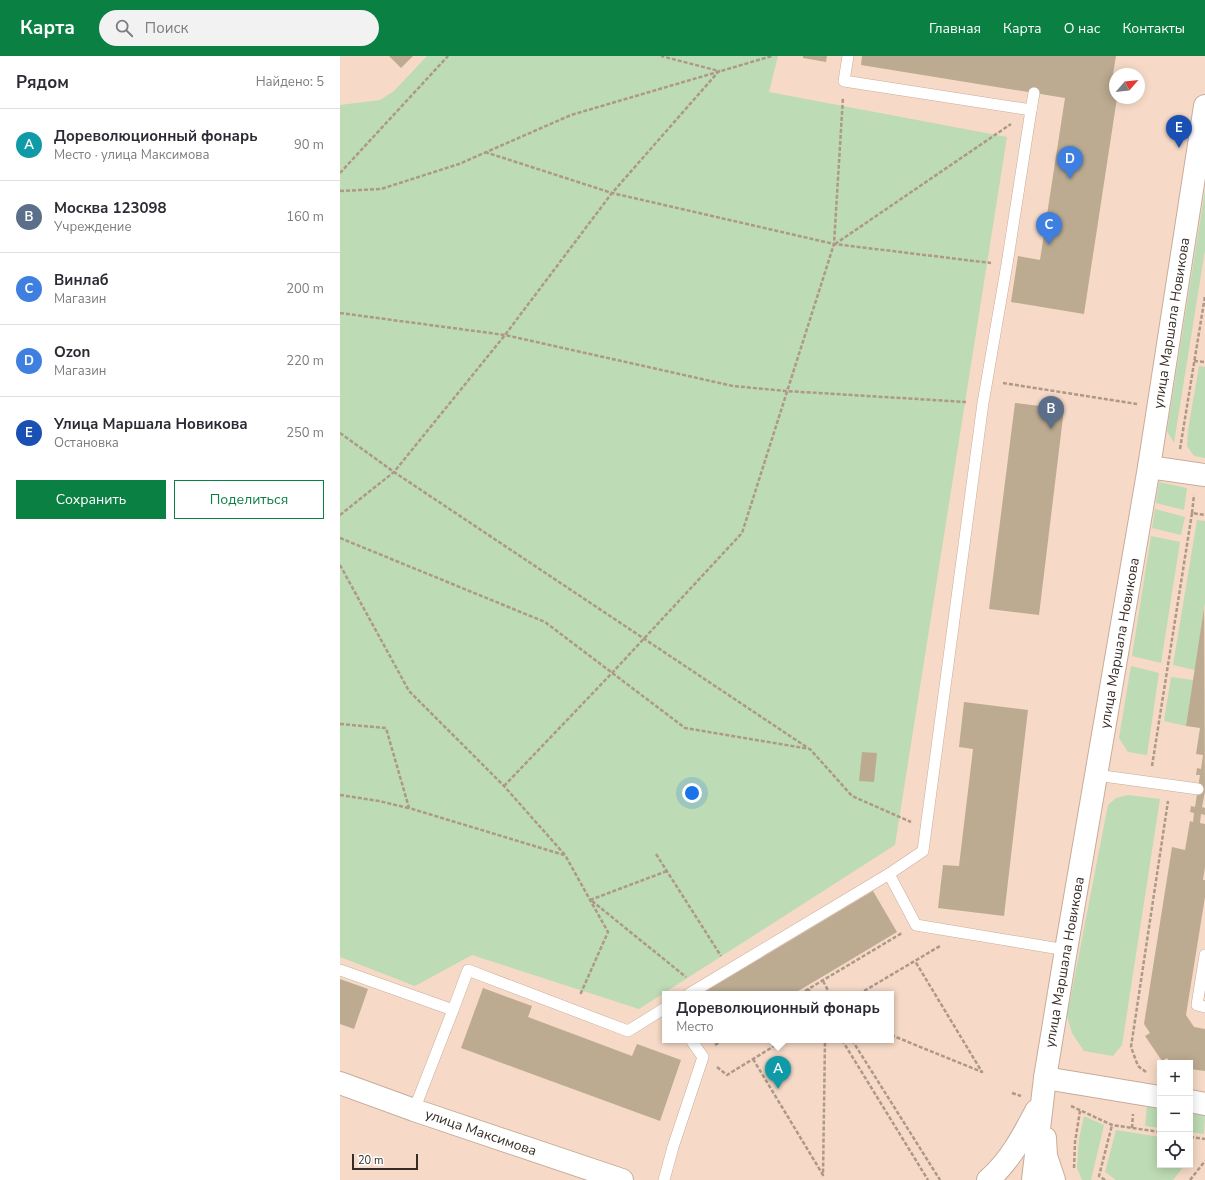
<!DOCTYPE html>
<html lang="ru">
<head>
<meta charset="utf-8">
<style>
	:root { --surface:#fff; --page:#f2f2f3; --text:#2b2b33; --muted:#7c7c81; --line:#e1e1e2; --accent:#0b8043 }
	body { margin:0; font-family:"Nunito Sans",sans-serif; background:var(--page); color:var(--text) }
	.controls { position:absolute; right:12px; bottom:12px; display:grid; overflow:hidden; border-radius:0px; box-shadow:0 2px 10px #0003 }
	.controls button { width:36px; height:36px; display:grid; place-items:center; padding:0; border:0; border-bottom:1px solid var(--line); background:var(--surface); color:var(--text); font:20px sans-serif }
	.compass { position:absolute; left:769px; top:12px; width:36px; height:36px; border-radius:50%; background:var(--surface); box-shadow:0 2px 10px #0003; rotate:62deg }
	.scale { position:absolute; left:12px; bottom:10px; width:66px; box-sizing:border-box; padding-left:4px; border:2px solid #372c25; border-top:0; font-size:11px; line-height:14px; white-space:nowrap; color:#372c25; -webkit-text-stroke:3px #fff; paint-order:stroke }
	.you { position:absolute; left:352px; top:737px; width:14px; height:14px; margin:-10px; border:3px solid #fff; border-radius:50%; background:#1a73e8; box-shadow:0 0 0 6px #1a73e833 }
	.badge { display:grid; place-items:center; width:26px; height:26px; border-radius:50%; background:var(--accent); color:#fff; font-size:13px; font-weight:700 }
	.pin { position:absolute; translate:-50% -33px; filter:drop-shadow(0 1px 2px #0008) }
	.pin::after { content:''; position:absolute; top:21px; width:14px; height:12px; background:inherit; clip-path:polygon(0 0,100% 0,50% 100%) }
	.popup { position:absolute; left:322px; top:935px; width:232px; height:52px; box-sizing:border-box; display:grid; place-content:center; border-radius:0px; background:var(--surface); filter:drop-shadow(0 1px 3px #0005); font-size:13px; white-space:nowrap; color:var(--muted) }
	.popup b { font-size:15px; color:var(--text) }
	.popup::after { content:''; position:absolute; left:50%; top:100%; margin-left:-8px; border:8px solid transparent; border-top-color:var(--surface) }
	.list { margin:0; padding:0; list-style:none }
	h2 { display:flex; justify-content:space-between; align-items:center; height:52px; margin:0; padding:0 16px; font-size:17px }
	h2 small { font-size:13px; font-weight:400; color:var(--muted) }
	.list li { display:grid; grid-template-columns:26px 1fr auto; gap:12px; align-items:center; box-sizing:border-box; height:72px; padding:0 16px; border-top:1px solid var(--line) }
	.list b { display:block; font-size:15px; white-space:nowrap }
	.list p { margin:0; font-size:13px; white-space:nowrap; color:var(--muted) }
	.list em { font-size:13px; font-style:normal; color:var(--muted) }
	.actions { display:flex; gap:8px; padding:12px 16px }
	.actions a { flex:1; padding:9px 0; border:1px solid var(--accent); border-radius:0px; text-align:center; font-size:14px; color:var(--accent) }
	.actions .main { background:var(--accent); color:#fff }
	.icon { flex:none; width:22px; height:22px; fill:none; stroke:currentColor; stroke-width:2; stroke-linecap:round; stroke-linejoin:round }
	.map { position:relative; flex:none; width:865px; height:1124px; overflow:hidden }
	header { display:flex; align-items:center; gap:24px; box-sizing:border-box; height:56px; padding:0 20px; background:var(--accent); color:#fff }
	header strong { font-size:19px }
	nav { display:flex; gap:22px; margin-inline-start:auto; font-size:14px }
	.search { width:280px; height:36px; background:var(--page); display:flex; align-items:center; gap:10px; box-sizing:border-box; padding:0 14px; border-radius:22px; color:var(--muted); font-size:15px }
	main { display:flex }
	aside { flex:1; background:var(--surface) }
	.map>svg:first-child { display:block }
</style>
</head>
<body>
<header>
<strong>Карта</strong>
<div class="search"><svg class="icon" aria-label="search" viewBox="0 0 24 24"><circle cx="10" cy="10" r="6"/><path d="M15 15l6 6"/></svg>Поиск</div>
<nav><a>Главная</a><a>Карта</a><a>О нас</a><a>Контакты</a></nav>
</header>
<main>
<aside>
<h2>Рядом<small>Найдено: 5</small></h2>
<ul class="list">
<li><span class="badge" style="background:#0f9aa8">A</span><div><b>Дореволюционный фонарь</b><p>Место · улица Максимова</p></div><em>90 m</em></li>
<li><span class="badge" style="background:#5c6f8a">B</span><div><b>Москва 123098</b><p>Учреждение</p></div><em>160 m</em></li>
<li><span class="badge" style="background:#3f7fe0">C</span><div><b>Винлаб</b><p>Магазин</p></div><em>200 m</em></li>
<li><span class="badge" style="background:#3f7fe0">D</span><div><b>Ozon</b><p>Магазин</p></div><em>220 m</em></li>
<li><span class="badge" style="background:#1a4fb4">E</span><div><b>Улица Маршала Новикова</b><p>Остановка</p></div><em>250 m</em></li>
</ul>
<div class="actions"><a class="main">Сохранить</a><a>Поделиться</a></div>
</aside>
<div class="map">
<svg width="865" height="1124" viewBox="0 0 865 1124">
	<rect width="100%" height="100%" fill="#f6dac7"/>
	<g fill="#bddbb4">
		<path d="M 87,0 L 438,0 L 429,36 L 667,81 L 555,789 L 299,953 L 132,899 L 75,930 L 0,901 L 0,49 L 40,44 L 54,35 Z"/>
		<path d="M 865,134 L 865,194 L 834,387 L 827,375 Z"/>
		<path d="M 859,310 L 865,311 L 865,402 L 854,400 L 847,390 L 848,374 Z"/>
		<path d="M 819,426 L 847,432 L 844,454 L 816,447 Z"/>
		<path d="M 815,453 L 845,461 L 841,479 L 812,472 Z"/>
		<path d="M 857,464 L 865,465 L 865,546 L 855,614 L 833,609 Z"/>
		<path d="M 811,480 L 840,486 L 821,607 L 792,600 Z"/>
		<path d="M 791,610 L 819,617 L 807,699 L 788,696 L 779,682 Z"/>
		<path d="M 831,621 L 853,624 L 846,670 L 824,665 Z"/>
		<path d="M 788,739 L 820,743 L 782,989 L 773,1000 L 744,995 L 732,977 L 727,960 L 768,749 L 776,742 Z"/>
		<path d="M 807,1048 L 820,1050 L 820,1072 L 805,1070 Z"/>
		<path d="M 850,1055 L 865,1057 L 864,1078 L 850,1076 Z"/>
		<path d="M 744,1060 L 764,1069 L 751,1124 L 742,1124 L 737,1112 L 739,1083 Z"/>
		<path d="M 776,1074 L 820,1081 L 820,1109 L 845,1109 L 833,1124 L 776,1124 L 765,1116 Z"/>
	</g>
	<g fill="#bcab91">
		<path d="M 49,0 L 73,0 L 61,12 Z"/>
		<path d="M 463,0 L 487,0 L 486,6 L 463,2 Z"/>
		<path d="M 522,0 L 776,0 L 772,24 L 775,24 L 775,42 L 777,42 L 744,258 L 671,246 L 678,200 L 700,204 L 725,42 L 521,9 Z"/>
		<path d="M 675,347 L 724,353 L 699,559 L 649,553 Z"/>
		<path d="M 864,552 L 865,736 L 862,751 L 865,752 L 865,759 L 861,758 L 860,767 L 865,768 L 865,811 L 863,824 L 865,824 L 865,841 L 846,959 L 854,971 L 865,973 L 865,1015 L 850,1013 L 850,1007 L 831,1007 L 827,1002 L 822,1005 L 805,980 L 810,977 L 804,968 L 832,791 L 845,794 L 850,765 L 853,766 L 854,757 L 850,756 L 851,750 L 855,751 L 860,719 L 856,719 L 857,712 L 861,713 L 863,699 L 856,698 L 860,672 L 846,670 Z"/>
		<path d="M 624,646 L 688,654 L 664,860 L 598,852 L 603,809 L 619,810 L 633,693 L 619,691 Z"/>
		<path d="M 522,696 L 537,697 L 534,726 L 519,725 Z"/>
		<path d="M 533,835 L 557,876 L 492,915 L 453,938 L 361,938 Z"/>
		<path d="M 0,923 L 28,933 L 14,973 L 0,968 Z"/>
		<path d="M 143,932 L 192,950 L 188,961 L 292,1000 L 297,988 L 341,1004 L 320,1065 L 121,992 Z"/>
	</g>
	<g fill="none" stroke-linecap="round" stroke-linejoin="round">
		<defs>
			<g id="lane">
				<path d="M 508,0 L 504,25 L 691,54 L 667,208 L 643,347 L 583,795 L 549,818"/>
				<path d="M 691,54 L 694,37"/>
				<path d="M 756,719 L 858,733"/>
				<path d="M 865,899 L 857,949 L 865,951"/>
				<path d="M 0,914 L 113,954 L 128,914 L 288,975 L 325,952"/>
				<path d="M 349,938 L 549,818 L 576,869 L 726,894"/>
				<path d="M 74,1054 L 113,954"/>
				<path d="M 324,1124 L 333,1091 L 363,1001 L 351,984"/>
			</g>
			<g id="street">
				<path d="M 809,411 L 865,419"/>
				<path d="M 705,1022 L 820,1041"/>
				<path d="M 850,1045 L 865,1048"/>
			</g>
			<g id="secondary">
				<path d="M 0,1027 L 74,1054 L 282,1124"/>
				<path d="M 705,1082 L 706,1100 L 714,1124"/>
				<path d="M 648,1124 C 670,1105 683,1080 696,1055"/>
				<path d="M 693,1124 L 705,1022 L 726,894 L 809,411 L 865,50"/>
			</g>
		</defs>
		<use href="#lane" stroke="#c8ac9a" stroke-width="12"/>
		<use href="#street" stroke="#c8ac9a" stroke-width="24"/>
		<use href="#secondary" stroke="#c8ac9a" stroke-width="24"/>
		<g stroke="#ad9889" stroke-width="2.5" stroke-dasharray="4 2" stroke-linecap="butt">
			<path d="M 145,96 L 272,137 L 494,188 L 651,207"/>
			<path d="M 0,117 L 108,0"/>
			<path d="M 0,135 L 41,133 L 119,108 L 231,59 L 432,0"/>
			<path d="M 495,188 L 671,68"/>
			<path d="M 0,257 L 165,279 L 393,330 L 446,335 L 626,346"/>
			<path d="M 854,305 L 865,306"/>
			<path d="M 663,327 L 797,348"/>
			<path d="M 0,377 L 54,416 L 468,692"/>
			<path d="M 840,393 L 865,240"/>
			<path d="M 852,457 L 854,439"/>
			<path d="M 0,459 L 54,416 L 165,279 L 272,137 L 379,15 L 321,0"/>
			<path d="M 0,482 L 205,566 L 345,672 L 470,693 L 512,740 L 571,766"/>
			<path d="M 0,509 L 69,635 L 164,730 L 225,799 L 268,876 L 240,939"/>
			<path d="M 0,668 L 46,672 L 69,752 L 224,799"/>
			<path d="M 812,710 L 852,457 L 865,459"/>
			<path d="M 164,730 L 272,617 L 402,477 L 494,188 L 503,41"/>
			<path d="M 0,739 L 39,745 L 68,752"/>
			<path d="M 316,798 L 381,900"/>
			<path d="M 250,844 L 327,815"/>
			<path d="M 252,845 L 346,921"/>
			<path d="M 483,925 L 490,938"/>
			<path d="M 468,933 L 471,938"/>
			<path d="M 460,938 L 562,877"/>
			<path d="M 519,938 L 600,890"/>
			<path d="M 551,979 L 642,1016 L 575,905"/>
			<path d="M 493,984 L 498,984"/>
			<path d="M 502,984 L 588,1124"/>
			<path d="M 512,984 L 600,1124"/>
			<path d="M 375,989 L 383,984"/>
			<path d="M 413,1003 L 483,1119 L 485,984"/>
			<path d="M 377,1011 L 387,1019 L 444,984"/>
			<path d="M 806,1016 L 798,1010 L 791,991 L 828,745"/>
			<path d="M 672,1037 L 681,1040"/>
			<path d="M 731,1050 L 772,1069 L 820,1076"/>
			<path d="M 792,1072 L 793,1058"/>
			<path d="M 850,1081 L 865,1083"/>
			<path d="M 734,1112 L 735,1086 L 740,1055"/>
			<path d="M 765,1124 L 759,1120 L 772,1069"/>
			<path d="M 850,1124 L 865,1105"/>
		</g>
		<use href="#lane" stroke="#fff" stroke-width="11"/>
		<use href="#street" stroke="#fff" stroke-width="22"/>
		<use href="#secondary" stroke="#fff" stroke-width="22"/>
	</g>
	<g text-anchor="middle" stroke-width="3" stroke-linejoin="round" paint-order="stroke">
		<g font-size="14" fill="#372c25" stroke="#fff">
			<text transform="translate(831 267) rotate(-81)" y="5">улица Маршала Новикова</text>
			<text transform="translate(779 587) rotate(-80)" y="5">улица Маршала Новикова</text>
			<text transform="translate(724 906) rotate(-80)" y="5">улица Маршала Новикова</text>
			<text transform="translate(141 1076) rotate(19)" y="5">улица Максимова</text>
		</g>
	</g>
</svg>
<div class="controls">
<button>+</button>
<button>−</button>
<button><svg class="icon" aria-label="locate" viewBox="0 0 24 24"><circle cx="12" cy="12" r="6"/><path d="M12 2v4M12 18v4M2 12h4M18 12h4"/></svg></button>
</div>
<svg class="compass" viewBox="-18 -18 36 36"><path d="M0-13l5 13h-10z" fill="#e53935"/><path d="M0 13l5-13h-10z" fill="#7c7c81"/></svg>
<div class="scale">20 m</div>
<div class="you"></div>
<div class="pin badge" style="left:438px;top:1033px;background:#0f9aa8">A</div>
<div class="popup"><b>Дореволюционный фонарь</b>Место</div>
<div class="pin badge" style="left:711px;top:373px;background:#5c6f8a">B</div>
<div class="pin badge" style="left:709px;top:189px;background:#3f7fe0">C</div>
<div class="pin badge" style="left:730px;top:123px;background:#3f7fe0">D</div>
<div class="pin badge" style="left:839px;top:92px;background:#1a4fb4">E</div>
</div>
</main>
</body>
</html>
